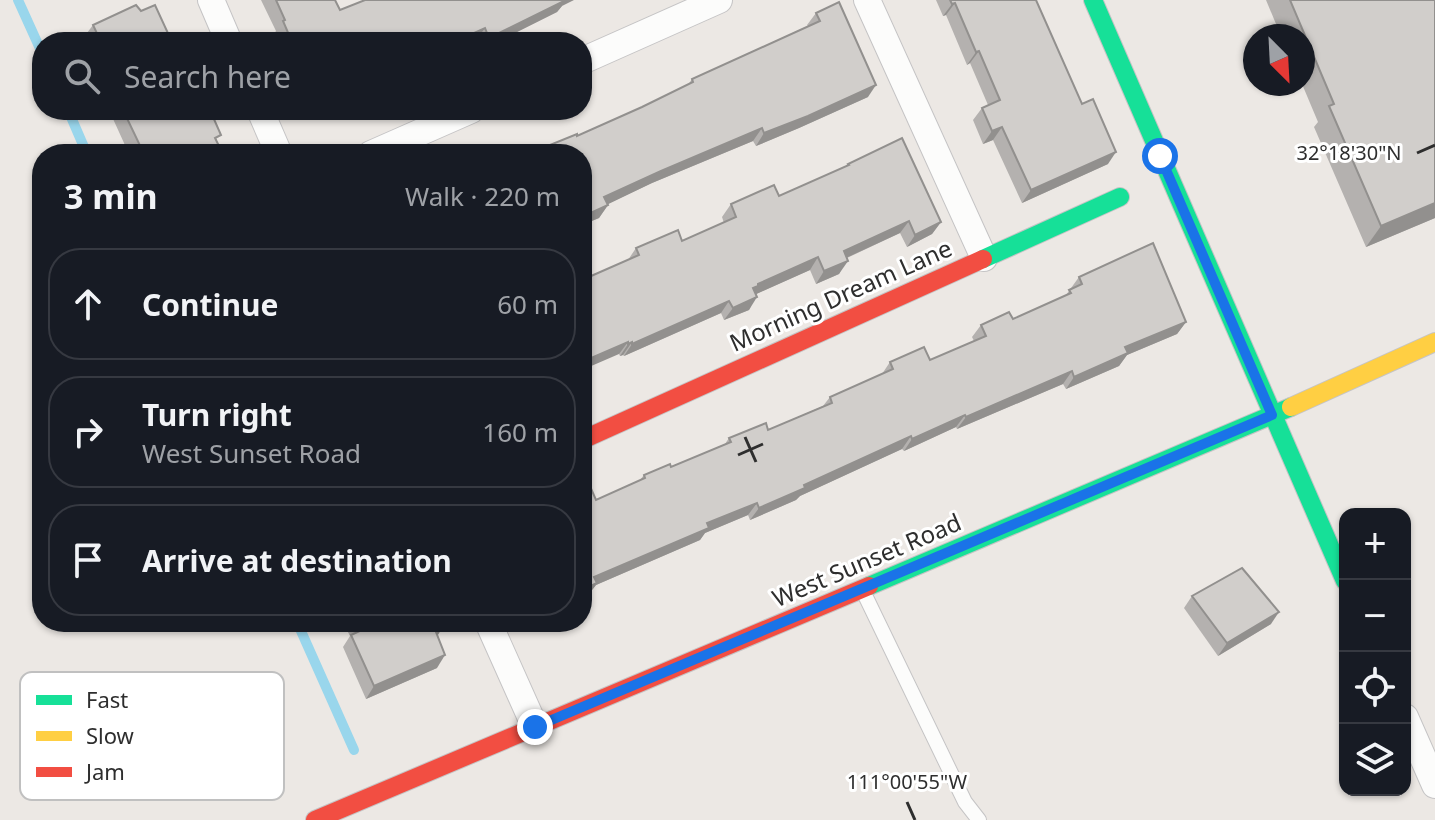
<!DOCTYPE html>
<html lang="en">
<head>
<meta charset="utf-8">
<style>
	:root { --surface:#171b24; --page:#242831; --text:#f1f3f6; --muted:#9ea1a6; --line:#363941 }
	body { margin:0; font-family:"Noto Sans",sans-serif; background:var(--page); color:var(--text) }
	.controls { position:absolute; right:24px; bottom:24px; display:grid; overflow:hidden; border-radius:16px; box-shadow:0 2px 6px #0004 }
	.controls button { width:72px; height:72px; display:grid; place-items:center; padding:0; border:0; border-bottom:2px solid var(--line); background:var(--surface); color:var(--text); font:40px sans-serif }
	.compass { position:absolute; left:1243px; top:24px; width:72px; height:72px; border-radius:50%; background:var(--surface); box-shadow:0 2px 6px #0004; rotate:156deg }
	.stop { position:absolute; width:24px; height:24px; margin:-18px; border:6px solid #1a73e8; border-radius:50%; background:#fff }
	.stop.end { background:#1a73e8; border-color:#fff; box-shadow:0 2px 8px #0008 }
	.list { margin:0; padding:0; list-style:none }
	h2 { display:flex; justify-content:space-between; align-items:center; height:104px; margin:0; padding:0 32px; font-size:34px }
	h2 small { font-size:26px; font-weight:400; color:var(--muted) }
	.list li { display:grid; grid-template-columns:52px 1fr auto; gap:24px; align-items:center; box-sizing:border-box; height:112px; margin:0 16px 16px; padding:0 16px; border:2px solid var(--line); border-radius:32px }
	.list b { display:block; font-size:30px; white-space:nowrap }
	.list p { margin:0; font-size:26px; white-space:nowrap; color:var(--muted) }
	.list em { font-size:26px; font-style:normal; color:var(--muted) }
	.icon { flex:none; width:44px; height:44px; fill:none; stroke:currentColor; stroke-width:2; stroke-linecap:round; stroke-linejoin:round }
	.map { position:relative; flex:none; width:1435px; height:820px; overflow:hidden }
	.search { position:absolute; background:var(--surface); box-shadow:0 2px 6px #0004; left:32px; top:32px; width:560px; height:88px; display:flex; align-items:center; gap:20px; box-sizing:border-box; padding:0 28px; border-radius:32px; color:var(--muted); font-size:30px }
	.panel { position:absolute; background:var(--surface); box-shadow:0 2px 6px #0004; left:32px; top:144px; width:560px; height:488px; border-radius:32px }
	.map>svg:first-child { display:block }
</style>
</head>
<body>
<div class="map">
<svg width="1435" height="820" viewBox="0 0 1435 820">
	<rect width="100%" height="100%" fill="#ece8e4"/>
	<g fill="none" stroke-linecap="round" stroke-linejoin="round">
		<g stroke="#99d6ec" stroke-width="10">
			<path d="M 18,0 L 42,53"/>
			<path d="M 68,110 L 87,154"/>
			<path d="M 297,622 L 354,750"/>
		</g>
		<defs>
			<path id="lane" d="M 862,589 L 965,802 L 979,820"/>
			<g id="street">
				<path d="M 211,0 L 229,42"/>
				<path d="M 867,0 L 984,258"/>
				<path d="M 582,61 L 719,0"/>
				<path d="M 260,110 L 279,154"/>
				<path d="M 371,154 L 471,110"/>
				<path d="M 488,622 L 535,727"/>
				<path d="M 1405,717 L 1435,785"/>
			</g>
			<g id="fast">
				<path d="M 1093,0 L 1345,581"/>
				<path d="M 983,259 L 1120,197"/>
				<path d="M 869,586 L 1291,407"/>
			</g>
			<path id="slow" d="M 1291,407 L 1435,342"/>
			<g id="jam">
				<path d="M 582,440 L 983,259"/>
				<path d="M 315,820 L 869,586"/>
			</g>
		</defs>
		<use href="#lane" stroke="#c5c4c5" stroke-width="16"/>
		<use href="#street" stroke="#c5c4c5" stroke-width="28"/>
		<use href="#fast" stroke="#c5c4c5" stroke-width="20"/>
		<use href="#slow" stroke="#c5c4c5" stroke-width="20"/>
		<use href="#jam" stroke="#c5c4c5" stroke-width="20"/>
		<use href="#lane" stroke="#fcfcfb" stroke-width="14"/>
		<use href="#street" stroke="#fcfcfb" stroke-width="26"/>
		<use href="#fast" stroke="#16e098" stroke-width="18"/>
		<use href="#slow" stroke="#ffcf43" stroke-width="18"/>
		<use href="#jam" stroke="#f24e42" stroke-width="18"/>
	</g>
	<g fill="#b4b1af">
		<path d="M 261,0 L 335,0 L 340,10 L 562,6 L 557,12 L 497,42 L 477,42 L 476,40 L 472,42 L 278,42 L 274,34 L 276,31 Z"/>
		<path d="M 936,0 L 1036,0 L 1108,164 L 1022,203 L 993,140 L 983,144 L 973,120 L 982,108 L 988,105 L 970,63 L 967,65 L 946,15 L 943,16 Z"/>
		<path d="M 1266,0 L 1435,0 L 1435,218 L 1366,247 L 1314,127 L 1318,122 L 1302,84 L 1303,84 L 1303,36 L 1281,36 Z"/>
		<path d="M 816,13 L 868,97 L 799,128 L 756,146 L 753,141 L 652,183 L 607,204 L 608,205 L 599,218 L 582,225 L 582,154 L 536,154 L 540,149 L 577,136 L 642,107 L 688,85 L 692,79 L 808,26 L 807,25 Z"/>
		<path d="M 93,25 L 172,42 L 86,42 L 84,37 Z"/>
		<path d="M 109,110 L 210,110 L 217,141 L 223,154 L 129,154 Z"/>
		<path d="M 310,110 L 333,110 L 313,118 Z"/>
		<path d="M 848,164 L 941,222 L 932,234 L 907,247 L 900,233 L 847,258 L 839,274 L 816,284 L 810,270 L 756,294 L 749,310 L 724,320 L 721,313 L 624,356 L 623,355 L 620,356 L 619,354 L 628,260 L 636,248 L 682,241 L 724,223 L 722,217 L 731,204 L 779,196 L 846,167 Z"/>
		<path d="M 1079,277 L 1186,322 L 1177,334 L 1127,355 L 1119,366 L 1066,389 L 1063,384 L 957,429 L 956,427 L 904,451 L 902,449 L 800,496 L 796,500 L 750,520 L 748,515 L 705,533 L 700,540 L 596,585 L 588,595 L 596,500 L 640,480 L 644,475 L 671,467 L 725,444 L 729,438 L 768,430 L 823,406 L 830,397 L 882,374 L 890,362 L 930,360 L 974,341 L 972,337 L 981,325 L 1013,319 L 1066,295 Z"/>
		<path d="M 1192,596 L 1271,624 L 1218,656 L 1184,608 Z"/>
		<path d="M 343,622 L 446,622 L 437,636 L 437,668 L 366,699 L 343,647 L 350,636 Z"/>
	</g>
	<g fill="#92908e">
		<path d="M 562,0 L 574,0 L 562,6 L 557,12 L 497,42 L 486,42 L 489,38 Z"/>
		<path d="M 955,3 L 946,15 L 943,16 L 952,4 Z"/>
		<path d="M 485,28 L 476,40 L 472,42 L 454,42 Z"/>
		<path d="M 979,51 L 970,63 L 967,65 L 976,52 Z"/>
		<path d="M 876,85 L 868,97 L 799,128 L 756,146 L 764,133 Z"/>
		<path d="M 319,110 L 333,110 L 313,118 Z"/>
		<path d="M 1002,127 L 993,140 L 983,144 L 992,131 Z"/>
		<path d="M 762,128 L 753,141 L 652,183 L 596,210 L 604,197 L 661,171 Z"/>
		<path d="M 1116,152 L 1108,164 L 1022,203 L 1031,190 Z"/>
		<path d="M 1435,203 L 1435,218 L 1366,247 L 1381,226 Z"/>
		<path d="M 608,205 L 599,218 L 582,225 L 582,217 Z"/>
		<path d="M 909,221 L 900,233 L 835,263 L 844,251 Z"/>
		<path d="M 941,222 L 932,234 L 907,247 L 915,235 Z"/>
		<path d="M 818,257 L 810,270 L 752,296 L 753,288 L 758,284 Z"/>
		<path d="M 848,261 L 839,274 L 816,284 L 824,271 Z"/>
		<path d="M 757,297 L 749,310 L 724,320 L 733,308 Z"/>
		<path d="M 729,301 L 721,313 L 624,356 L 632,344 Z"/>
		<path d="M 1186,322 L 1177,334 L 1127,355 L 1119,366 L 1066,389 L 1074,377 L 1125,347 Z"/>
		<path d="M 628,342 L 619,354 L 582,370 L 582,362 Z"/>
		<path d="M 632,342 L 623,355 L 620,356 L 628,344 Z"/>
		<path d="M 1072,371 L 1063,384 L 957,429 L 966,417 Z"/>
		<path d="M 965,415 L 956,427 L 904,451 L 912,439 Z"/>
		<path d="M 911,436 L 902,449 L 800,496 L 796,500 L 750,520 L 759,508 L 804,485 Z"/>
		<path d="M 757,503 L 748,515 L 705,533 L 700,540 L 596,585 L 588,595 L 582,598 L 582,590 L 594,577 L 707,523 Z"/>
		<path d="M 1279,612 L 1271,624 L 1218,656 L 1227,643 Z"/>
		<path d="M 443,622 L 446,622 L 434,641 L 427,644 L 440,623 Z"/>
		<path d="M 445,655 L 437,668 L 366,699 L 374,686 Z"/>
	</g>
	<g fill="#d1cecb" stroke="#92908e" stroke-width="2">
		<path d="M 276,0 L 335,0 L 340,10 L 365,0 L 566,0 L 489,38 L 485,28 L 454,42 L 292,42 L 283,21 L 285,20 Z"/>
		<path d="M 950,0 L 1036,0 L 1082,104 L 1093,99 L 1116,152 L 1031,190 L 1002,127 L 992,131 L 982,108 L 1000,100 L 979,51 L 976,52 L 955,3 L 952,4 Z"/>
		<path d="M 1290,0 L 1435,0 L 1435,203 L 1381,226 L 1329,106 L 1334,104 Z"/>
		<path d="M 839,2 L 876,85 L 808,116 L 764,133 L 762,128 L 661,171 L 604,197 L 608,205 L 582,217 L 582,154 L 542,154 L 540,149 L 577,134 L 577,136 L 642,107 L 693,82 L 692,79 L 820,21 L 816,13 Z"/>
		<path d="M 136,5 L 141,11 L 155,5 L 172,42 L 101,42 L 93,25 Z"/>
		<path d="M 123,110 L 210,110 L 221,135 L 215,138 L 223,154 L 144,154 Z"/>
		<path d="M 902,138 L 941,222 L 915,235 L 909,221 L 844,251 L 848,261 L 824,271 L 818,257 L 758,284 L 758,286 L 753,288 L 757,297 L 733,308 L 729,301 L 632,344 L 632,342 L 628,344 L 628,342 L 582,362 L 582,280 L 639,255 L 636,248 L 678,230 L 682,241 L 736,217 L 731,204 L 774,185 L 779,196 L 849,165 L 848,164 Z"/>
		<path d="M 1153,243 L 1186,322 L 1125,347 L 1128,353 L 1074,377 L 1072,371 L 966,417 L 965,415 L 912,439 L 911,436 L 804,485 L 805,488 L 759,508 L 757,503 L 707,523 L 709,528 L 594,577 L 597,583 L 582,590 L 582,488 L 589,484 L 596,500 L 645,478 L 644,475 L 670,464 L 671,467 L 731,442 L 729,438 L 766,423 L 768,430 L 832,403 L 830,397 L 893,369 L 890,362 L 924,347 L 930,360 L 986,336 L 981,325 L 1009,312 L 1013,319 L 1071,293 L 1069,290 L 1082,284 L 1079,277 Z"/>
		<path d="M 1242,568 L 1279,612 L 1227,643 L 1192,596 Z"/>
		<path d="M 358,622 L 443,622 L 440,623 L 443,629 L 436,632 L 445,655 L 374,686 L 351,635 L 362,630 Z"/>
	</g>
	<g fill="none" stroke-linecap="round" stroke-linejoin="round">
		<path stroke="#1a73e8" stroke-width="10" d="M 535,727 L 1272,415 L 1160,156"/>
	</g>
	<path fill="none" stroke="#2e2e2e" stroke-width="3" d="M 1417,153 L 1435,145M 745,437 L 756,462M 738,455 L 763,444M 907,802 L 915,820"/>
	<g text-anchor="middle" stroke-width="6" stroke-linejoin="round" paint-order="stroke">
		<g font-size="24" fill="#2e2e2e" stroke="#fff">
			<text transform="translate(841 296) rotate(-24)" y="8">Morning Dream Lane</text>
			<text transform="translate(867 561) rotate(-23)" y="8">West Sunset Road</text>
		</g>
	</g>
	<rect x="20" y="672" width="264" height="128" rx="12" fill="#fff" stroke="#c0c0c0" stroke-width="2"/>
	<rect x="36" y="695" width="36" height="10" fill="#16e098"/>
	<rect x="36" y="731" width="36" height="10" fill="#ffcf43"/>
	<rect x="36" y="767" width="36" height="10" fill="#f24e42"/>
	<g font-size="22" fill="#2e2e2e">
		<text x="86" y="708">Fast</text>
		<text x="86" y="744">Slow</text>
		<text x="86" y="780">Jam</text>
	</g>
	<g font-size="20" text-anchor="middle" fill="#2e2e2e" stroke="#fff" stroke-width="6" stroke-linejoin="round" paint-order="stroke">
		<text x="1349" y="160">32°18'30"N</text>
		<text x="907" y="789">111°00'55"W</text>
	</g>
</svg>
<div class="controls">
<button>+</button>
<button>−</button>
<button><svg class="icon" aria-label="locate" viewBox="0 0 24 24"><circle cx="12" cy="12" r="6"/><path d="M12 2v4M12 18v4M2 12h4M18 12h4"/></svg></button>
<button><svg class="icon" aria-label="layers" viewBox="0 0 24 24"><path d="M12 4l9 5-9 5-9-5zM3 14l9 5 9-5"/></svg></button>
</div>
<svg class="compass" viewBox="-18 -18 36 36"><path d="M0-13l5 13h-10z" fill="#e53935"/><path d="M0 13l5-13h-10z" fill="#9ea1a6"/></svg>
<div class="stop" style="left:1160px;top:156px"></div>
<div class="stop end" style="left:535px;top:727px"></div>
<div class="search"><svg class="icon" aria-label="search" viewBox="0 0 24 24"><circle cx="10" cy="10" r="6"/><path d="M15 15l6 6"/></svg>Search here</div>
<section class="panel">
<h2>3 min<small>Walk · 220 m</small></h2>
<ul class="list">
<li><svg class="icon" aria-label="ahead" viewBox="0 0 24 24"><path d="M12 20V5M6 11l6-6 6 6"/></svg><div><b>Continue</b></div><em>60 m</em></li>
<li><svg class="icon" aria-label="right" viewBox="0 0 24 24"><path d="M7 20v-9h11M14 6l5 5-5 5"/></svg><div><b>Turn right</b><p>West Sunset Road</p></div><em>160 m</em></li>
<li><svg class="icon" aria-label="arrive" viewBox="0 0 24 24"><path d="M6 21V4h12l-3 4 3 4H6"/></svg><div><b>Arrive at destination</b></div></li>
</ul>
</section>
</div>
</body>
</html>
